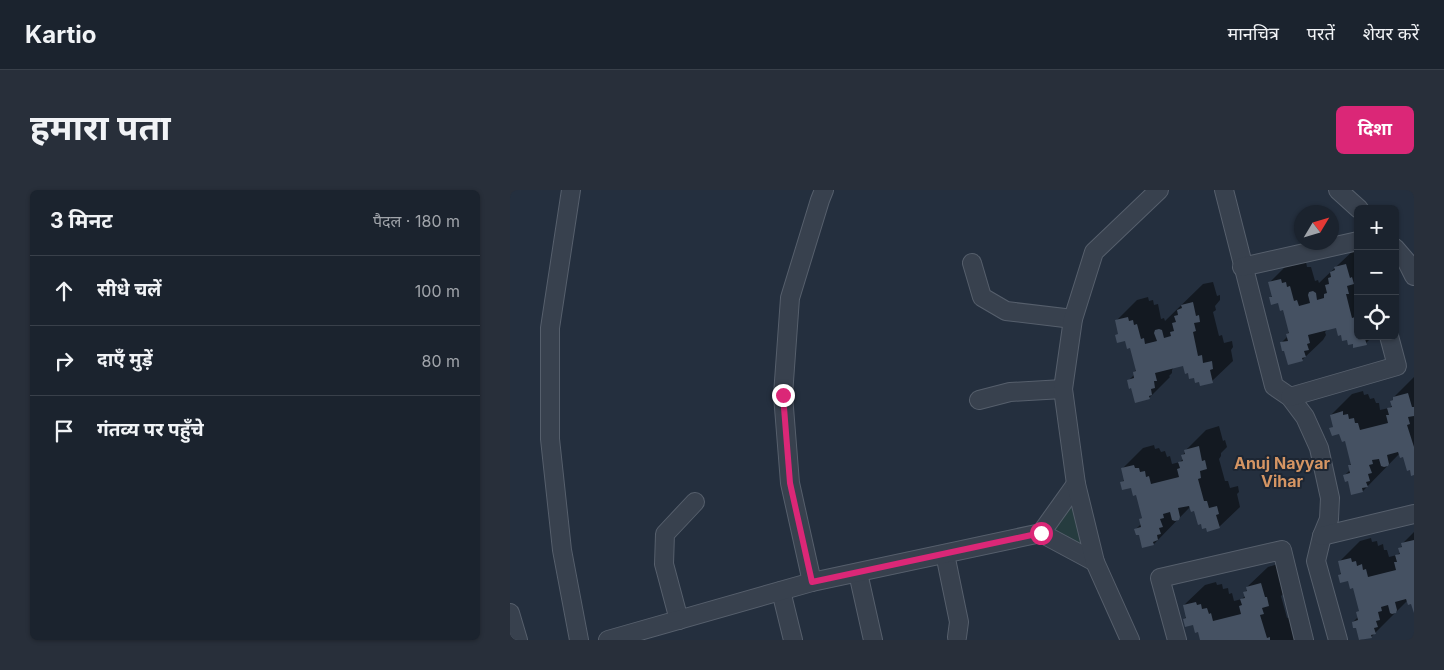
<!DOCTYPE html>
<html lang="hi">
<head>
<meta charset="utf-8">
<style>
	:root { --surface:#1b232e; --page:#282f3a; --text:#f1f3f6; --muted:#a0a4aa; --line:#39404a; --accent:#db2777 }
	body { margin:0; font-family:Inter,"Noto Sans Devanagari",sans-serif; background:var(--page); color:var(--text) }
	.controls { position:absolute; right:15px; top:15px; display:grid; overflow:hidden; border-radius:8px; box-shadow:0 1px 4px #0004 }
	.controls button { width:45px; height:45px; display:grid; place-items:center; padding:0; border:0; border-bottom:1px solid var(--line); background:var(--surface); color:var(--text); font:25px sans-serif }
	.compass { position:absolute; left:784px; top:15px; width:45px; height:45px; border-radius:50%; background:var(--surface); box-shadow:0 1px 4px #0004; rotate:52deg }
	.stop { position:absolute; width:15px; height:15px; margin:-11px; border:4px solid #db2777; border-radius:50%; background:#fff }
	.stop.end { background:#db2777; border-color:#fff; box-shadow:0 1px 5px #0008 }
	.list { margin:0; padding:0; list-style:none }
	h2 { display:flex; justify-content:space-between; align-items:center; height:65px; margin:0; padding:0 20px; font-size:21px }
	h2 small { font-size:16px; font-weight:400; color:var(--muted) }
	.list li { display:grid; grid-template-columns:32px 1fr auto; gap:15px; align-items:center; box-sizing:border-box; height:70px; padding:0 20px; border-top:1px solid var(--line) }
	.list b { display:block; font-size:19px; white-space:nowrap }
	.list em { font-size:16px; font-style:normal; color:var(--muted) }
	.icon { flex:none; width:28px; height:28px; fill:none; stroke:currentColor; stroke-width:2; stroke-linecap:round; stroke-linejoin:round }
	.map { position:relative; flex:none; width:904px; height:450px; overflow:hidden; border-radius:8px }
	header { display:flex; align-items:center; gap:30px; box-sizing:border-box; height:70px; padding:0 25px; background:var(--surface); border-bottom:1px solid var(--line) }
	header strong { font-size:24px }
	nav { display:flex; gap:28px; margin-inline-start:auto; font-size:18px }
	.intro { display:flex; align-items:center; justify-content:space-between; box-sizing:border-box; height:120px; padding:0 30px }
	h1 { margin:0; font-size:35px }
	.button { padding:12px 22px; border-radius:8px; background:var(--accent); color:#fff; font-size:18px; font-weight:700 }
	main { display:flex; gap:30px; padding:0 30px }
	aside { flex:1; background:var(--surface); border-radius:8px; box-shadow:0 1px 4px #0004 }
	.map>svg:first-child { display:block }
</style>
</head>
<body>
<header>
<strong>Kartio</strong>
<nav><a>मानचित्र</a><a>परतें</a><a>शेयर करें</a></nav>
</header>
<div class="intro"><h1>हमारा पता</h1><a class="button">दिशा</a></div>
<main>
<aside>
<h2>3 मिनट<small>पैदल · 180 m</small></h2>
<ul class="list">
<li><svg class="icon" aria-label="ahead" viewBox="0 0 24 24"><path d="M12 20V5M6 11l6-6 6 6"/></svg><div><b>सीधे चलें</b></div><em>100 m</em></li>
<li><svg class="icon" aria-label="right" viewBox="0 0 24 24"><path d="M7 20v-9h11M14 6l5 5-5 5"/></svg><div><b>दाएँ मुड़ें</b></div><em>80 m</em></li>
<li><svg class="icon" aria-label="arrive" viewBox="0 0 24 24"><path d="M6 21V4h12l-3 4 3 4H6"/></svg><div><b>गंतव्य पर पहुँचे</b></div></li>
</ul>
</aside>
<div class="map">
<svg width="904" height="450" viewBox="0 0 904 450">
	<rect width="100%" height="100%" fill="#242f3e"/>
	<path fill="#263c3f" d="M 560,310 L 565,315 L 573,354 L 570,358 L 545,344 L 542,337 Z"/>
	<g fill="#0007">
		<path d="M 848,56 L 848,146 L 863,146 L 856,153 L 843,153 L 827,137 L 818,139 L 815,142 L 816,145 L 813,150 L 792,170 L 771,153 L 778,146 L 777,144 L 780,141 L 774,119 L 769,112 L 760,108 L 763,105 L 759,93 L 780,72 L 792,69 L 793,73 L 796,72 L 797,77 L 801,77 L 805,91 L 808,90 L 809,93 Z"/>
		<path d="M 703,92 L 707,106 L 710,105 L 710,110 L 705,116 L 706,120 L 703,122 L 709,146 L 712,145 L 714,153 L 722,151 L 723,157 L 721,160 L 723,171 L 702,191 L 685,186 L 679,182 L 674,175 L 664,177 L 662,180 L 662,183 L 659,186 L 660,187 L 639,208 L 622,197 L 618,191 L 625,184 L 624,182 L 627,179 L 621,156 L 609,143 L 606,131 L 627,110 L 638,107 L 639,111 L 643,110 L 644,115 L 648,114 L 651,129 L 654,128 L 655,131 L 693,94 Z"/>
		<path d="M 904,187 L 904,284 L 894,266 L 890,263 L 853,301 L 842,303 L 839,289 L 835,285 L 840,280 L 839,276 L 842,273 L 836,250 L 830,243 L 821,239 L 824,236 L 821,225 L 842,204 L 853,201 L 854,205 L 858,204 L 860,209 L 864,208 L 866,213 L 869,213 L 870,220 L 879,218 L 883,215 L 881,211 L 884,209 L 884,207 Z"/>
		<path d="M 709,236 L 713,251 L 715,250 L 717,257 L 711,263 L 711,266 L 709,269 L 715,291 L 718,291 L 720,298 L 728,296 L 729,302 L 727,304 L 730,317 L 709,337 L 680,317 L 644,354 L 626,339 L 631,334 L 630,329 L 633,327 L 627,303 L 621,296 L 612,292 L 615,289 L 612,279 L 633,258 L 644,255 L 645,259 L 649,258 L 651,262 L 655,261 L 657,267 L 660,266 L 662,274 L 670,272 L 674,268 L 673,265 L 675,262 L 675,261 L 696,240 Z"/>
		<path d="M 904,342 L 904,420 L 902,413 L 898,410 L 861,447 L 850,450 L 847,436 L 843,432 L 848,427 L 847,423 L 850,420 L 844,397 L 839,389 L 829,385 L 832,382 L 829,372 L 850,351 L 861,348 L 862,352 L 867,351 L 868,356 L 873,354 L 874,360 L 877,360 L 879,367 L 887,365 L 891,362 L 890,358 L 893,355 L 892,354 Z"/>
		<path d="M 771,373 L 774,403 L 771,406 L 777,428 L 780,427 L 791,450 L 692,450 L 689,440 L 684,433 L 674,429 L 677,426 L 674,415 L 695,395 L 706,392 L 707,395 L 712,394 L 713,399 L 718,398 L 719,404 L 722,403 L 724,411 L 732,409 L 736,405 L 735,402 L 738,399 L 737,397 L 758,377 Z"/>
	</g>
	<g fill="#455162">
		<path d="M 836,74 L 840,88 L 842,87 L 844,94 L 837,96 L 839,104 L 836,104 L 842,128 L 845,127 L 847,135 L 848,134 L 848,146 L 854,146 L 857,155 L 843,158 L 843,154 L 838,155 L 837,150 L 832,151 L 831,145 L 828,146 L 826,138 L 798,145 L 800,153 L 797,154 L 799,160 L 794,161 L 796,167 L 792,168 L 793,171 L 778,175 L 774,161 L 772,161 L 770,152 L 778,151 L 776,144 L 779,143 L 773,120 L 770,121 L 768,113 L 761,115 L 759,107 L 762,107 L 758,92 L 771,89 L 772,93 L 776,92 L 777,97 L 780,96 L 784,111 L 787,110 L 789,116 L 800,113 L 798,105 L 799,102 L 803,101 L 806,103 L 807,110 L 814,108 L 814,104 L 817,103 L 815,95 L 819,94 L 818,88 L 821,87 L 820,82 L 825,80 L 824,77 Z"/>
		<path d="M 683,112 L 686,126 L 689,125 L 690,132 L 684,133 L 686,141 L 683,142 L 688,166 L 692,165 L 693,173 L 702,171 L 703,179 L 700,180 L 703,193 L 690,196 L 689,192 L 685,193 L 684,188 L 679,189 L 678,183 L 675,184 L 673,176 L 645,183 L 647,191 L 644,191 L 645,198 L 641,199 L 642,205 L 639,206 L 640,209 L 625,213 L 621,198 L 619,199 L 617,190 L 624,188 L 623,182 L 626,181 L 620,158 L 617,159 L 615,151 L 607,153 L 605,145 L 608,144 L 605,130 L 618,127 L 619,131 L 623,130 L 624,135 L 627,134 L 631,149 L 634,148 L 635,154 L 647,151 L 644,143 L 645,140 L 649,139 L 652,140 L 654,148 L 661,146 L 660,142 L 664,141 L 662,133 L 666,132 L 664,126 L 668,125 L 667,120 L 672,118 L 671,115 Z"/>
		<path d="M 898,203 L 902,217 L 904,217 L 904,226 L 898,227 L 900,234 L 897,235 L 904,257 L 904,285 L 901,286 L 900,280 L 897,281 L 893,267 L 890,268 L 888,262 L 877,265 L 879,274 L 878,276 L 874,277 L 871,276 L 869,269 L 862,270 L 863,274 L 859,275 L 862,283 L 858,284 L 860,291 L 856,292 L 858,297 L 852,298 L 853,302 L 841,305 L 838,291 L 835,292 L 833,285 L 840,283 L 838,275 L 841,275 L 835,251 L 832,252 L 829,244 L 822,246 L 819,238 L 823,237 L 820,225 L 833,221 L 833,225 L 838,224 L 839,229 L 844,228 L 845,233 L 848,233 L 850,240 L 878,233 L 876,225 L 879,225 L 877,218 L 882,217 L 880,211 L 883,210 L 883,207 Z"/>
		<path d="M 689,256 L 692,271 L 695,270 L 697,279 L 690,281 L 691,288 L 688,289 L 694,311 L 697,311 L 699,318 L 707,316 L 709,324 L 706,325 L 710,338 L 697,342 L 696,338 L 692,339 L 691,334 L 688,335 L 684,321 L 681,322 L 679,316 L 668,318 L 670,327 L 669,330 L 665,331 L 662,330 L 660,322 L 653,324 L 654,328 L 650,329 L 653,337 L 649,338 L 651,344 L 647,345 L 648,350 L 643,352 L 644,355 L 632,358 L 629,345 L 626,345 L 624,339 L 631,337 L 629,329 L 632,328 L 626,305 L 623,306 L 621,298 L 612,300 L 610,292 L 614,291 L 611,278 L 624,275 L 625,278 L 629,278 L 630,282 L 635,281 L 636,287 L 639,286 L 641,294 L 669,287 L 667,279 L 670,278 L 668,272 L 673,271 L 671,265 L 675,264 L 674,260 Z"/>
		<path d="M 904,350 L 904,423 L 901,414 L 898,415 L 896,409 L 885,412 L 887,420 L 886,423 L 882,424 L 880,423 L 878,415 L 871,417 L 872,421 L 868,422 L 870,430 L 866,431 L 868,437 L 864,438 L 866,444 L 861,445 L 862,448 L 849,450 L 846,438 L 843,438 L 842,432 L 848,430 L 846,422 L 849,421 L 843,398 L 840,399 L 838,391 L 830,393 L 828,385 L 831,384 L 828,371 L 841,368 L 842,372 L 846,371 L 847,376 L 852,374 L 853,380 L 856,379 L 858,387 L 886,380 L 884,372 L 887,372 L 885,365 L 890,364 L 888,358 L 892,357 L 891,353 Z"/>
		<path d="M 751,393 L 755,407 L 757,407 L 759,416 L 752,418 L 754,424 L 750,425 L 757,448 L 760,447 L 760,450 L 690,450 L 688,442 L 685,443 L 683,435 L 675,437 L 673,429 L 676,428 L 673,415 L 686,412 L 687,415 L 691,414 L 692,419 L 697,418 L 699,424 L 701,423 L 703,431 L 731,424 L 729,416 L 732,415 L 730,409 L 735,408 L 733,402 L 737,401 L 736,397 Z"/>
	</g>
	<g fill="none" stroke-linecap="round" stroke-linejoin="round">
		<defs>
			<g id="minor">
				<path d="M 61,0 L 40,138 L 40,249 L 52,360 L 69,450"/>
				<path d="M 714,0 L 764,196 L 780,207 L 795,227 L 809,258 L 820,308 L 819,329 L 812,346 L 806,371 L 828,450"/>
				<path d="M 828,0 L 849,19"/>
				<path d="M 885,58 L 897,72 L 904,86"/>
				<path d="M 462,73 L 472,107 L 496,121 L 563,129"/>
				<path d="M 732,77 L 848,51"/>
				<path d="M 780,207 L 887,176 L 879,146"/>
				<path d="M 469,210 L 500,202 L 553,199"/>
				<path d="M 531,343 L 566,294"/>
				<path d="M 812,346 L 904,324"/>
				<path d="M 435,364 L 449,432 L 447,447"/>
				<path d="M 348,383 L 363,450"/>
				<path d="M 302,392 L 280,293 L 273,205 L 280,108 L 310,10 L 314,0"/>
				<path d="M 271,401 L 283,450"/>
				<path d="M 0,423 L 8,450"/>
				<path d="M 169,430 L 154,374 L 155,344 L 185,312"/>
				<path d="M 98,450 L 302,392 L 531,343 L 585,372"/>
				<path d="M 620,450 L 585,372 L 566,294 L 553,199 L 563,129 L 584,62 L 649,0"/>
				<path d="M 667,450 L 650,388 L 772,360 L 794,450"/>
			</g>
		</defs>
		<use href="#minor" stroke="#565f6c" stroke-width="20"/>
		<use href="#minor" stroke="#38414e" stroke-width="18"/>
	</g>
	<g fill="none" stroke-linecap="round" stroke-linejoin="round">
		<path stroke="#db2777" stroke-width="6" d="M 273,205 L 280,293 L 302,392 L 531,343"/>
	</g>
	<g text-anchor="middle" stroke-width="4" stroke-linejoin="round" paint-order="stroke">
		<g font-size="16" font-weight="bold" fill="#d59563" stroke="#1d2633">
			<text x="772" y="279">Anuj Nayyar<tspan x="772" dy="18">Vihar</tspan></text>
		</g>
	</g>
</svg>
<div class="controls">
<button>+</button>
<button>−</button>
<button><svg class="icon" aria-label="locate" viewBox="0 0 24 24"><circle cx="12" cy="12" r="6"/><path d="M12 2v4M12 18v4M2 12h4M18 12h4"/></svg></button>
</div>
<svg class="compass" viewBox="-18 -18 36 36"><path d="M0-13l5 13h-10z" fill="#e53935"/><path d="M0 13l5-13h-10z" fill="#a0a4aa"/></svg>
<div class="stop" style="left:531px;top:343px"></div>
<div class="stop end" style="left:273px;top:205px"></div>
</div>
</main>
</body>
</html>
